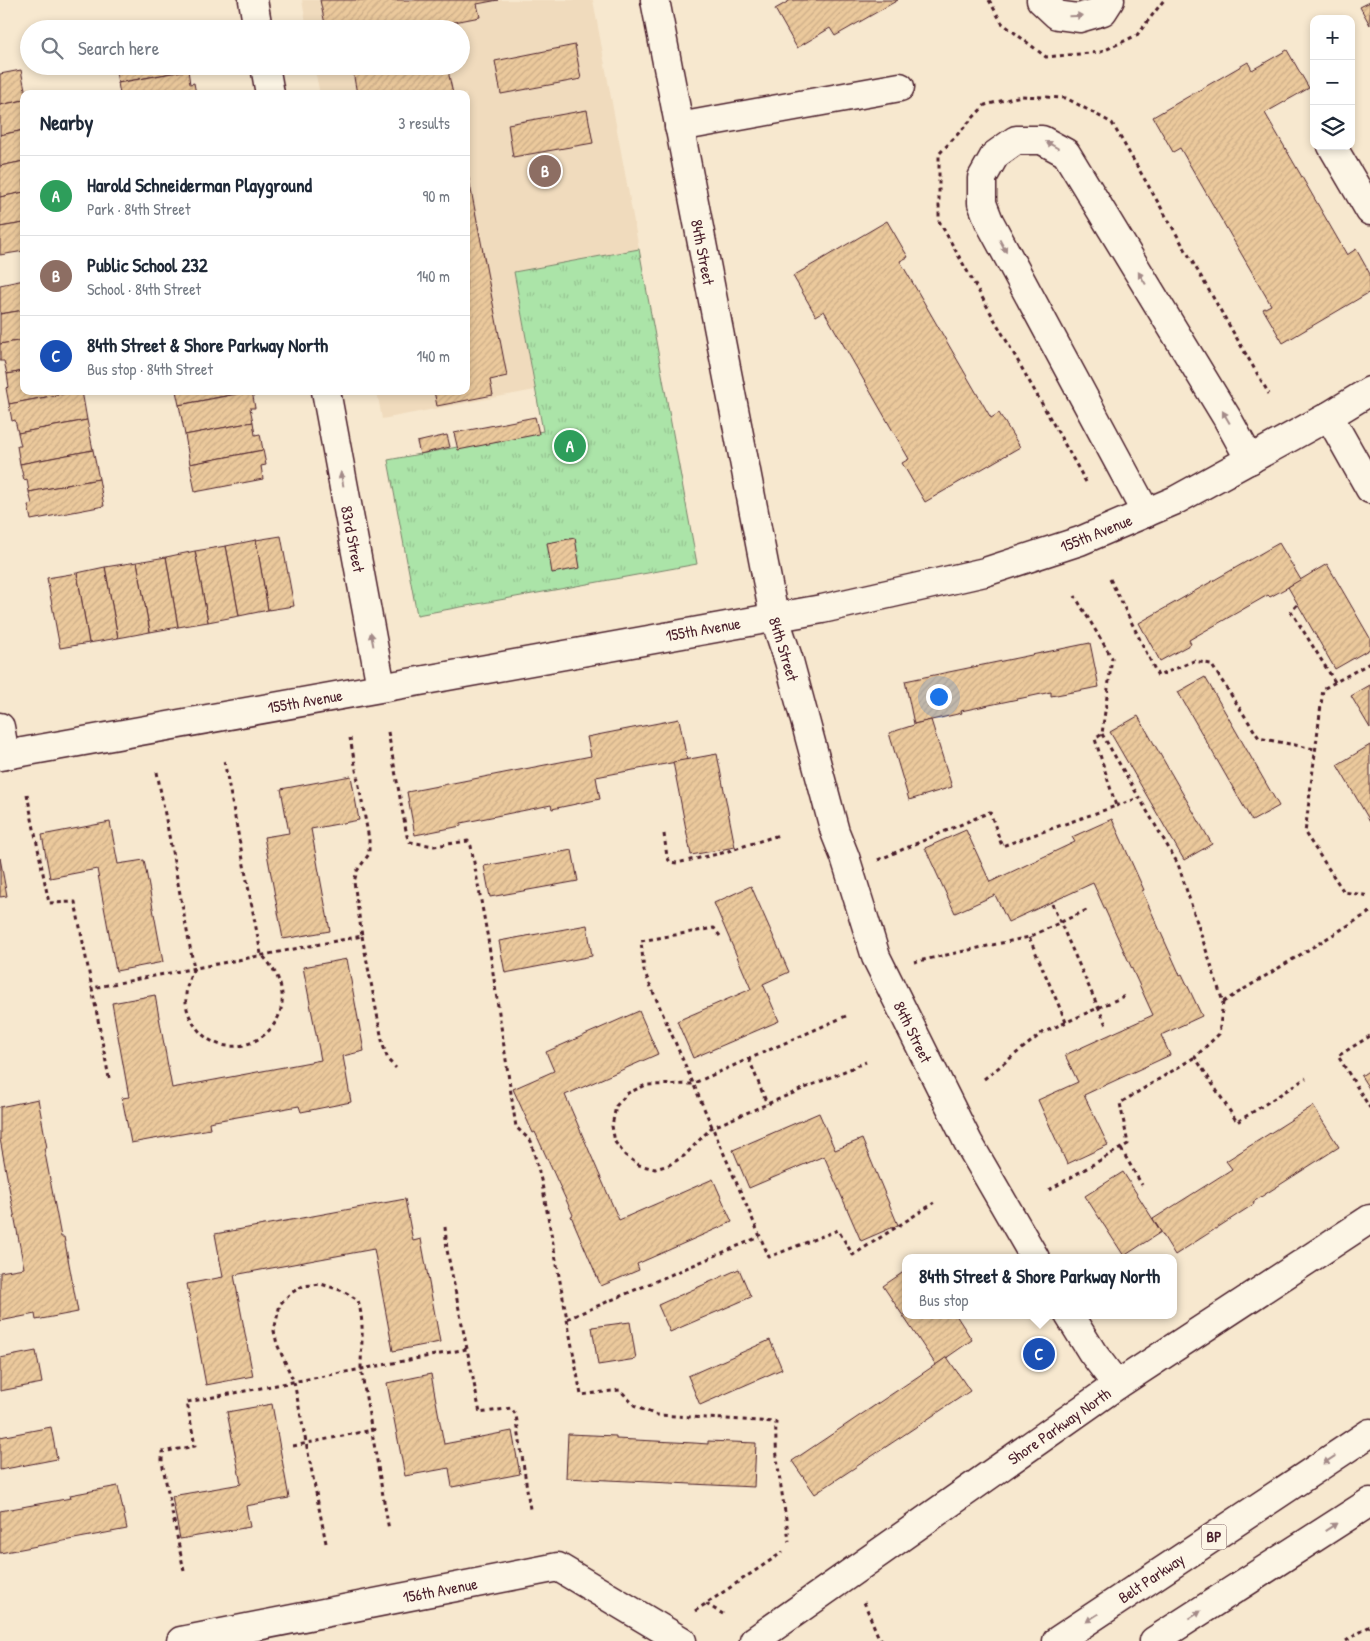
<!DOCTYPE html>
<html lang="en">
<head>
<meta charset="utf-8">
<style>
	:root { --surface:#fff; --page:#f6f6f7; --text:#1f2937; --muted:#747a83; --line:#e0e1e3; --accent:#1f6fb2 }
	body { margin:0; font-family:"Patrick Hand",sans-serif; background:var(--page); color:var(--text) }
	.controls { position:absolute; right:15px; top:15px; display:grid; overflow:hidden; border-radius:10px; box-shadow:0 2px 8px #0003 }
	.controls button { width:45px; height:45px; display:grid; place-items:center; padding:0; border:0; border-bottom:1px solid var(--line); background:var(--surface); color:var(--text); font:25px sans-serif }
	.you { position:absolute; left:938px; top:696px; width:18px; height:18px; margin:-12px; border:4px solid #fff; border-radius:50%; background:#1a73e8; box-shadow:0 0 0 8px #1a73e833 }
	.badge { display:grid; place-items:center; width:32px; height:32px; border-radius:50%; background:var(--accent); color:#fff; font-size:16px; font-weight:700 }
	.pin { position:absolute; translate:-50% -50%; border:2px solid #fff; box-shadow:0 1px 5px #0006 }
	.popup { position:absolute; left:902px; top:1254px; width:275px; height:65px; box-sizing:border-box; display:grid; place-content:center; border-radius:10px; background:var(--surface); filter:drop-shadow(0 1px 4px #0005); font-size:16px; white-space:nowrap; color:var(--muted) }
	.popup b { font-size:19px; color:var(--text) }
	.popup::after { content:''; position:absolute; left:50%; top:100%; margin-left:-10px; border:10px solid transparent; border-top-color:var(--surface) }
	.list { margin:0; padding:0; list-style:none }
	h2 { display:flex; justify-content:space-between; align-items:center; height:65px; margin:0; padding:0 20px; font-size:21px }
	h2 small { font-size:16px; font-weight:400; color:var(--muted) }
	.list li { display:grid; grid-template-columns:32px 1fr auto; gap:15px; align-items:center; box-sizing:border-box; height:80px; padding:0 20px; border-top:1px solid var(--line) }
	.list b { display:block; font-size:19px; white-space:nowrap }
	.list p { margin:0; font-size:16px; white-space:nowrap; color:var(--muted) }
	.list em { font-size:16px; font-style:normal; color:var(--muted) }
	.icon { flex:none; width:28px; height:28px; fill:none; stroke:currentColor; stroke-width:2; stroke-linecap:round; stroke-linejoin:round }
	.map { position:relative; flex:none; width:1370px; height:1641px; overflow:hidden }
	.search { position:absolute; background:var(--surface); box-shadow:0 2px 8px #0003; left:20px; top:20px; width:450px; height:55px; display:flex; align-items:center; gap:12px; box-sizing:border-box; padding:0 18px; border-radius:28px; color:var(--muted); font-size:19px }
	.panel { position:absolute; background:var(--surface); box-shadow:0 2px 8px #0003; left:20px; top:90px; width:450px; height:305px; border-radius:10px }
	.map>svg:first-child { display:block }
</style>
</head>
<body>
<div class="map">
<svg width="1370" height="1641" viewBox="0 0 1370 1641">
	<defs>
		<pattern id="park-tufts" width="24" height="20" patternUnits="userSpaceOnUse" patternTransform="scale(1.25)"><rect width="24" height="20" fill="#abe4a8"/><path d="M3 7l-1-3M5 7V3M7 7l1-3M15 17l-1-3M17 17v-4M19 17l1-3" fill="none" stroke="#95c391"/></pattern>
		<pattern id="building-hatch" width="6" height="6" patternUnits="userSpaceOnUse" patternTransform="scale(1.25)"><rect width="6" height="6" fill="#ebc99c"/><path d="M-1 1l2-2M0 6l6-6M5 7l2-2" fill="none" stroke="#cbac87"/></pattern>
	</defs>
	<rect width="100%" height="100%" fill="#f7e8cf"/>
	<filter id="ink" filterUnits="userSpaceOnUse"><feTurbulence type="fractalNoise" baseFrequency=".02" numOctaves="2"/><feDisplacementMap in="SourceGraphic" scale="10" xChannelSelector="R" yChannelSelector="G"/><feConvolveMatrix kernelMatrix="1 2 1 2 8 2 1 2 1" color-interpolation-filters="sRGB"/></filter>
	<g filter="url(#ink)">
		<path fill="#f0dbbd" d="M 302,0 L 593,0 L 639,249 L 514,272 L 535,390 L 382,419 L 377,391 L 466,391 L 466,94 L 320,94 L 314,66 L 461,66 L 461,29 L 307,29 Z"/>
		<path fill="url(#park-tufts)" stroke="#7a826a" d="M 639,249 L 697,564 L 417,615 L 388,460 L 543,431 L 514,272 Z"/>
		<g fill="url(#building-hatch)" stroke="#4a1f2b">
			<path d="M 320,0 L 498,0 L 477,4 L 480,17 L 439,25 L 440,29 L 326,29 Z"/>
			<path d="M 791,0 L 898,0 L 835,36 L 830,28 L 797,48 L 775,9 Z"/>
			<path d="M 1370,2 L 1370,25 L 1360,7 Z"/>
			<path d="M 575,45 L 581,79 L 501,94 L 495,61 Z"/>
			<path d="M 1287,50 L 1309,88 L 1265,113 L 1347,255 L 1356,249 L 1370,274 L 1370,292 L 1283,343 L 1263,309 L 1271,305 L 1180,148 L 1173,152 L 1153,117 L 1248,62 L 1252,70 Z"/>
			<path d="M 115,66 L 187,66 L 188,70 L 118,83 Z"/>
			<path d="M 352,66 L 447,66 L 453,94 L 357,94 Z"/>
			<path d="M 21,70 L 26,94 L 24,94 L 24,100 L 0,105 L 0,74 Z"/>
			<path d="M 188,70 L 190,84 L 194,83 L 196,94 L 120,94 L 118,83 Z"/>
			<path d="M 24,100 L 24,130 L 0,135 L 0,105 Z"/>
			<path d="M 587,110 L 593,143 L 513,157 L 508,124 Z"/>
			<path d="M 24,130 L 24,161 L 0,166 L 0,135 Z"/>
			<path d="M 24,161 L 24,192 L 0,197 L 0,166 Z"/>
			<path d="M 466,164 L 507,376 L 490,380 L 493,395 L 437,406 L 434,391 L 466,391 Z"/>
			<path d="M 24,192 L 24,223 L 0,227 L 0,197 Z"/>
			<path d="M 887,221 L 908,257 L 900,261 L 991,418 L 999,413 L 1020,447 L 925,502 L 902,463 L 909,459 L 824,311 L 816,316 L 793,276 Z"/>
			<path d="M 24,223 L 24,251 L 0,255 L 0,227 Z"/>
			<path d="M 24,280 L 24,310 L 0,314 L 0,285 Z"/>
			<path d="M 24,310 L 24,340 L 0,344 L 0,314 Z"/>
			<path d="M 24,340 L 24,371 L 7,374 L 4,361 L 0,361 L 0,344 Z"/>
			<path d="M 24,371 L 24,391 L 78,391 L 9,404 L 6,388 L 9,387 L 7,374 Z"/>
			<path d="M 78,391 L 82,391 L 87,420 L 18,433 L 15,420 L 12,421 L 9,404 Z"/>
			<path d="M 176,391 L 251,391 L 179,405 Z"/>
			<path d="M 252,391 L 255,408 L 250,408 L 253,422 L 185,435 L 179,405 Z"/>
			<path d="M 535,417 L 539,434 L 458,450 L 454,433 Z"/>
			<path d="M 87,420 L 93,450 L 20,464 L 17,446 L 21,446 L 18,433 Z"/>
			<path d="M 253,422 L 255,435 L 260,434 L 263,450 L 190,464 L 185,435 Z"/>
			<path d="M 447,435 L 450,447 L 420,454 L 417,442 Z"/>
			<path d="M 93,450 L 99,479 L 29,492 L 27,479 L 24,480 L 20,464 Z"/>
			<path d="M 263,450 L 266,465 L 261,466 L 263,479 L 195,492 L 190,464 Z"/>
			<path d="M 99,479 L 104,506 L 31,520 L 28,505 L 32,504 L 29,492 Z"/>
			<path d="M 281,536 L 294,606 L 268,610 L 256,540 Z"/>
			<path d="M 575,538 L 580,568 L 552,573 L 547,543 Z"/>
			<path d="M 256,540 L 268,610 L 239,616 L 226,546 Z"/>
			<path d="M 1279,543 L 1301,580 L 1270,597 L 1268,595 L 1189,640 L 1191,644 L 1160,661 L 1139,623 Z"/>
			<path d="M 226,546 L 239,616 L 208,622 L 195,551 Z"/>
			<path d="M 195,551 L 208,622 L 178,627 L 166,557 Z"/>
			<path d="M 166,557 L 178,627 L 150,632 L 137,562 Z"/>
			<path d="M 137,562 L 150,632 L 118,638 L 105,567 Z"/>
			<path d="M 1327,564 L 1370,638 L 1370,649 L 1335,669 L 1288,587 Z"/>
			<path d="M 105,567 L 118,638 L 89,643 L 77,573 Z"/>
			<path d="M 77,573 L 89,643 L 60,648 L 47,578 Z"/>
			<path d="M 1090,643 L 1099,687 L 1051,696 L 1051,692 L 961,711 L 962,713 L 914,724 L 905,681 Z"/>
			<path d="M 1205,677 L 1279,806 L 1252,821 L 1178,692 Z"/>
			<path d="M 1370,685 L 1370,728 L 1351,696 Z"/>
			<path d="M 1138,716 L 1212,844 L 1184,860 L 1110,732 Z"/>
			<path d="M 679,719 L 687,760 L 596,777 L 600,799 L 552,809 L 551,805 L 461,823 L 461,826 L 415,835 L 407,792 L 591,756 L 587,737 Z"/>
			<path d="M 931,720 L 952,787 L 909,800 L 889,733 L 914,725 L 914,724 Z"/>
			<path d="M 1370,745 L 1370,821 L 1337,765 Z"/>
			<path d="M 717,754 L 735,847 L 691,855 L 673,762 Z"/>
			<path d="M 351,776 L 359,820 L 311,829 L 330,931 L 283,939 L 264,837 L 289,833 L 281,789 Z"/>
			<path d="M 1112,819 L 1144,890 L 1142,891 L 1180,975 L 1182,974 L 1202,1016 L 1161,1035 L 1170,1055 L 1084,1095 L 1108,1145 L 1067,1164 L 1038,1100 L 1078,1082 L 1065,1055 L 1153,1015 L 1093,883 L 1008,922 L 995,895 L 955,913 L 925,848 L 966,830 L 990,882 L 1075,842 L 1072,837 Z"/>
			<path d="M 110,822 L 118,864 L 144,860 L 163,962 L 116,971 L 97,869 L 50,878 L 42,835 Z"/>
			<path d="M 572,850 L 578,881 L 490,897 L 484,866 Z"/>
			<path d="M 0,858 L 7,896 L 0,897 Z"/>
			<path d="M 751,886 L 789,972 L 763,984 L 779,1021 L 693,1058 L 677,1021 L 751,989 L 714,903 Z"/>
			<path d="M 587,925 L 592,956 L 505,973 L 499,941 Z"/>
			<path d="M 347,959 L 364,1051 L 343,1056 L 351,1102 L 301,1112 L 299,1106 L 209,1122 L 210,1129 L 131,1143 L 122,1098 L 129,1097 L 112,1003 L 155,995 L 172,1088 L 321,1060 L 303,967 Z"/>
			<path d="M 639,1011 L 658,1054 L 565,1095 L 619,1220 L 713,1179 L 732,1222 L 637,1264 L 639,1270 L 601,1286 L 571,1216 L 573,1215 L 535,1132 L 533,1133 L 513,1089 L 554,1071 L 546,1052 Z"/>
			<path d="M 1370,1070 L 1370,1090 L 1361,1076 Z"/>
			<path d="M 38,1099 L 47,1148 L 44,1148 L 61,1237 L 64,1237 L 78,1312 L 36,1320 L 35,1314 L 0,1321 L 0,1272 L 24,1268 L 0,1139 L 0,1107 Z"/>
			<path d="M 1313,1106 L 1339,1147 L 1253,1202 L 1254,1204 L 1175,1255 L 1153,1219 L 1232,1169 L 1226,1161 Z"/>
			<path d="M 819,1113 L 835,1150 L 862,1139 L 898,1225 L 861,1241 L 824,1156 L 749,1188 L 733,1150 Z"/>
			<path d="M 1123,1172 L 1161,1232 L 1124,1256 L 1085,1196 Z"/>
			<path d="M 405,1199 L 413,1241 L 421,1239 L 440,1342 L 393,1351 L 374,1249 L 234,1275 L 253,1376 L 206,1385 L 187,1284 L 223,1277 L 215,1234 Z"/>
			<path d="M 739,1269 L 751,1297 L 670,1332 L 658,1305 Z"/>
			<path d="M 905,1271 L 905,1315 L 956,1315 L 972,1340 L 936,1365 L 883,1286 Z"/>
			<path d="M 630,1322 L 636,1359 L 598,1365 L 592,1327 Z"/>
			<path d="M 770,1340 L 782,1369 L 700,1405 L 688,1376 Z"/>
			<path d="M 36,1351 L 42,1383 L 0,1391 L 0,1358 Z"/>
			<path d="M 947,1357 L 970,1391 L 815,1494 L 792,1461 Z"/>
			<path d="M 431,1374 L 444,1444 L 512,1431 L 520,1474 L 452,1487 L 449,1468 L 405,1476 L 387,1383 Z"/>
			<path d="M 272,1404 L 289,1498 L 246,1506 L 250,1527 L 180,1539 L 172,1496 L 241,1484 L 227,1412 Z"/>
			<path d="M 51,1427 L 57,1459 L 0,1470 L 0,1437 Z"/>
			<path d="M 568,1434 L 616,1436 L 616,1439 L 694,1443 L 708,1444 L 708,1441 L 756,1443 L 754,1487 L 566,1478 Z"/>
			<path d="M 118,1486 L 127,1529 L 0,1553 L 0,1511 L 71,1498 L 70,1495 Z"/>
		</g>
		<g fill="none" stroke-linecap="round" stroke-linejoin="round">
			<defs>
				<g id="minor">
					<path d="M 253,0 L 258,29"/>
					<path d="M 655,0 L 774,616 L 789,661 L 835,832 L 845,857 L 876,957 L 968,1142 L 1035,1258"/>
					<path d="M 1041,0 L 1057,15 L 1079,18 L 1103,11 L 1110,0"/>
					<path d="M 265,66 L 270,94"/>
					<path d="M 679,127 L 900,87"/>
					<path d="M 1332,146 L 1370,211"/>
					<path d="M 326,391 L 381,687"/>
					<path d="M 1329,416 L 1370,489"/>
					<path d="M 1146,513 L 989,221 L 982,203 L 982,178 L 995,155 L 1016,140 L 1042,140 L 1066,153 L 1227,418 L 1250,460"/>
					<path d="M 0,727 L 5,755"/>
					<path d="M 0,756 L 822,609 L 985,572 L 1080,541 L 1176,500 L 1329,416 L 1370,391"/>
					<path d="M 1069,1315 L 1092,1352 L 1117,1385"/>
					<path d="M 181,1641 L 558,1567 L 682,1641"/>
					<path d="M 754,1641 L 1117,1385 L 1370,1219"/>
				</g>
				<g id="highway">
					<path d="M 1057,1641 L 1370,1433"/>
					<path d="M 1154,1641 L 1370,1502"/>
				</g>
			</defs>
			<use href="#minor" stroke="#4a1f2b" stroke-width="31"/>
			<use href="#highway" stroke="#4a1f2b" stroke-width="31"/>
			<g stroke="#4a1f2b" stroke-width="3" stroke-dasharray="4 4" stroke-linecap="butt">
				<path d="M 989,0 L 1002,23 L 1046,57 L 1101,52 L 1137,35 L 1164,0"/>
				<path d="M 1086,482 L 939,221 L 939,154 L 985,105 L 1021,96 L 1066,98 L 1112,123 L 1269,394"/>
				<path d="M 1110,579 L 1158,676 L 1194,661 L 1211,664 L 1259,738 L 1315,749"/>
				<path d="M 1297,605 L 1291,611 L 1335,682"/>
				<path d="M 1370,663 L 1323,689 L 1305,833 L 1344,892 L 1370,896"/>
				<path d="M 388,732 L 407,836 L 410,842 L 434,846 L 468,841 L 471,846 L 488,939 L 516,1127 L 531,1141 L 542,1184 L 581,1395 L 620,1390 L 636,1407 L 657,1415 L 776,1422 C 774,1463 785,1502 789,1542"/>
				<path d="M 1102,734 L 1178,864 L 1223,1002 L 1370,912"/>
				<path d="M 157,772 L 194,968 C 186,984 182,1003 191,1019 C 224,1084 326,1021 261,954 L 224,760"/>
				<path d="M 27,794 L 49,903 L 75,902 L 92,988"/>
				<path d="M 1116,806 L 1139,798"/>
				<path d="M 664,834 L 667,857 L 670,862 L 677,863 L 722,853 L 779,835"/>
				<path d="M 878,860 L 990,812 L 1002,846 L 1116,806 L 1095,739 L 1102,734 L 1112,658 L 1075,596"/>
				<path d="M 1052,904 L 1106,1025"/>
				<path d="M 362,936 L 383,1045 L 388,1060 L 396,1068"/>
				<path d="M 720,936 L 714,928 L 641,941 L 644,971 L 769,1257 L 838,1230 L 853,1255 L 934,1203"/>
				<path d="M 914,962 L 1029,937"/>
				<path d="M 1223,1002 L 1219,1034 L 1195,1057 L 1237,1122 L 1306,1078"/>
				<path d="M 846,1016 L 692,1084 L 646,1085 L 628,1093 L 616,1106 L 612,1126 L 615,1142 L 625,1155 L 639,1165 L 655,1169 L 669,1165 L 684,1156 L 711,1128 L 866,1062"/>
				<path d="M 1066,1022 L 1029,937 L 1089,909"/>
				<path d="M 1370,1036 L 1338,1056 L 1370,1108"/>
				<path d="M 749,1059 L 767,1104"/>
				<path d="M 109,1078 L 92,988 L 362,936 L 354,882 L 357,871 L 369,854 L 369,839 L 350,738"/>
				<path d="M 984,1079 L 1042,1033 L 1127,995"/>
				<path d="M 1121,1149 L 1142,1185"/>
				<path d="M 1049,1190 L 1128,1144 L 1120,1103 L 1195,1057"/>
				<path d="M 445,1227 L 447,1250 L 480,1413 L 511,1408 L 516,1415 L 530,1509"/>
				<path d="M 567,1319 L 759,1237"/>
				<path d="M 293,1446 L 377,1429"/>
				<path d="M 326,1543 L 294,1382 L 277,1344 L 274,1331 L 280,1304 L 291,1293 L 303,1286 L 321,1284 L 343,1291 L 358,1300 C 365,1326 361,1343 361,1369 L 389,1530"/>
				<path d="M 184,1571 L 162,1462 L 162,1452 L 195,1446 L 187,1402 L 467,1349"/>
				<path d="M 864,1602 L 878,1636 L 883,1641"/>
				<path d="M 706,1604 L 723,1614"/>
				<path d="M 695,1611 L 783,1552"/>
				<path d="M 1346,1641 L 1370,1626"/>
			</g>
			<use href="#minor" stroke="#fcf5e5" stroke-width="28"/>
			<use href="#highway" stroke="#fcf5e5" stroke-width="28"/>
		</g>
		<defs><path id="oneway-solid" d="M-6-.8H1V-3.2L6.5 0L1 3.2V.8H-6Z" transform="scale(1.25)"/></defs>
		<g fill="#a38a88">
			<use href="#oneway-solid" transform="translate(1076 16) rotate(-1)"/>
			<use href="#oneway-solid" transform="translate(1052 145) rotate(-150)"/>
			<use href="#oneway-solid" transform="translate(1003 246) rotate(62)"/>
			<use href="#oneway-solid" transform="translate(1142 278) rotate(-121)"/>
			<use href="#oneway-solid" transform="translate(1226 417) rotate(-120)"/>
			<use href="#oneway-solid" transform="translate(342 479) rotate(-101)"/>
			<use href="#oneway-solid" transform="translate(372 639) rotate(-101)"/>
			<use href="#oneway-solid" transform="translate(1329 1460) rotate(146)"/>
			<use href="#oneway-solid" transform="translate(1331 1527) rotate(-33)"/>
			<use href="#oneway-solid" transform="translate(1195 1615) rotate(-33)"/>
			<use href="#oneway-solid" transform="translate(1092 1618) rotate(146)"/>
		</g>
	</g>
	<g text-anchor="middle" stroke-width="4.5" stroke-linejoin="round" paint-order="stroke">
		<rect fill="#fcf5e5" stroke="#7f5f63" stroke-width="1" x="1201.5" y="1524.5" width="25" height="25" rx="4"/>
		<g font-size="15" font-weight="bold" fill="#4a1f2b">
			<text x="1214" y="1542">BP</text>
		</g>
		<g font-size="16" fill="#4a1f2b" stroke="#fcf5e5">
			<text transform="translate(703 252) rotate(79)" y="6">84th Street</text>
			<text transform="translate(1096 533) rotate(-22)" y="6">155th Avenue</text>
			<text transform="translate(353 539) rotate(79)" y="6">83rd Street</text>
			<text transform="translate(703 629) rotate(-10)" y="6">155th Avenue</text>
			<text transform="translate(784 649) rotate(73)" y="6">84th Street</text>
			<text transform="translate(305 701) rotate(-10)" y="6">155th Avenue</text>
			<text transform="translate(913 1032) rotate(64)" y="6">84th Street</text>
			<text transform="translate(1059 1426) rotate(-35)" y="6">Shore Parkway North</text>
			<text transform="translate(1151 1578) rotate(-34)" y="6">Belt Parkway</text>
			<text transform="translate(440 1590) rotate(-11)" y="6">156th Avenue</text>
		</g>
	</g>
</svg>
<div class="controls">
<button>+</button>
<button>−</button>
<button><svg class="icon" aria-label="layers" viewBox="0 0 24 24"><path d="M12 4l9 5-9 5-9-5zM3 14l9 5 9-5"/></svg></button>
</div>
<div class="you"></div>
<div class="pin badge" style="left:570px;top:446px;background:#2e9e5b">A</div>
<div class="pin badge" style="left:545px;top:171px;background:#8d6e63">B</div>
<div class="pin badge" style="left:1039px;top:1354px;background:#1a4fb4">C</div>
<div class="popup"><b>84th Street &amp; Shore Parkway North</b>Bus stop</div>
<div class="search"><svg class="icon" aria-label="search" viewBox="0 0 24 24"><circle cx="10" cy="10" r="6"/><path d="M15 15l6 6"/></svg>Search here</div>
<section class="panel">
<h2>Nearby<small>3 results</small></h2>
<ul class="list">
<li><span class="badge" style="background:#2e9e5b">A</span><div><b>Harold Schneiderman Playground</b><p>Park · 84th Street</p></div><em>90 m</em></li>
<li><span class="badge" style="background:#8d6e63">B</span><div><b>Public School 232</b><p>School · 84th Street</p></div><em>140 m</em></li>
<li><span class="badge" style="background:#1a4fb4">C</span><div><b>84th Street &amp; Shore Parkway North</b><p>Bus stop · 84th Street</p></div><em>140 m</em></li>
</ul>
</section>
</div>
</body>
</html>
